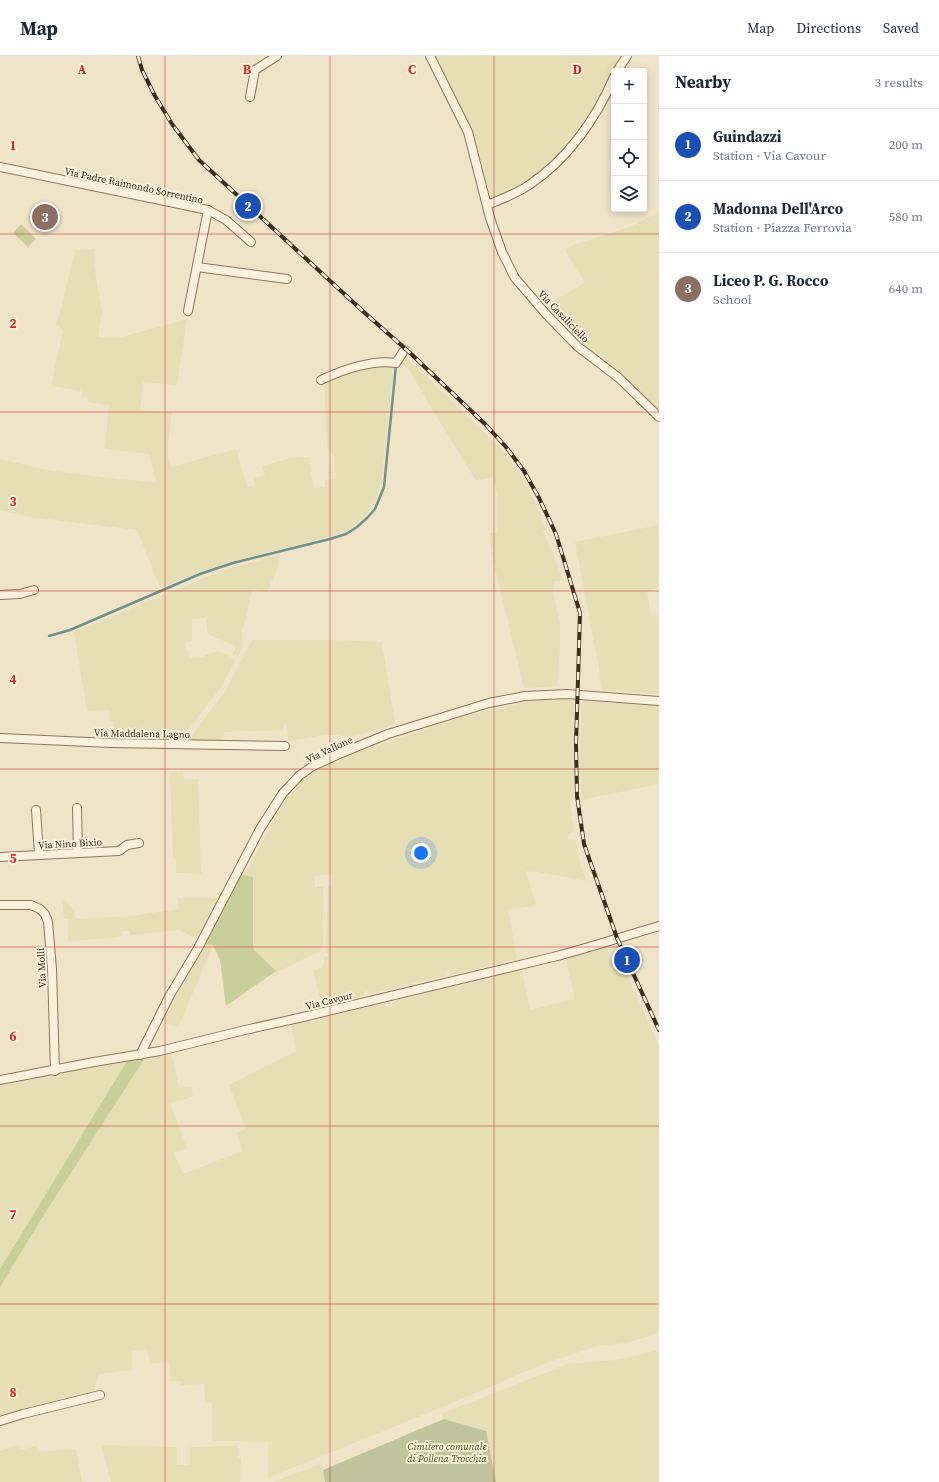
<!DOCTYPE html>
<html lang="en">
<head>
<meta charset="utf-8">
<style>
	:root { --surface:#fff; --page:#f2f2f3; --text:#1f2937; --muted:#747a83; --line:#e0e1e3; --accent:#1a73e8 }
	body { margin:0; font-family:"Source Serif 4",serif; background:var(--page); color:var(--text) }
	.controls { position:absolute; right:12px; top:12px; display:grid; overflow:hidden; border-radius:4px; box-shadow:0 2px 10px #0003 }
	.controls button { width:36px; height:36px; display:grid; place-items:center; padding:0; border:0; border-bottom:1px solid var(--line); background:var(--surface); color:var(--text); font:20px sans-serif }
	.you { position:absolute; left:421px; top:797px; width:14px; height:14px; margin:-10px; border:3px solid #fff; border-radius:50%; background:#1a73e8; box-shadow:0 0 0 6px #1a73e833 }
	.badge { display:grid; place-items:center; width:26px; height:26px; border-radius:50%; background:var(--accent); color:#fff; font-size:13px; font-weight:700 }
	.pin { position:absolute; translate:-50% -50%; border:2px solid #fff; box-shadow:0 1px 4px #0006 }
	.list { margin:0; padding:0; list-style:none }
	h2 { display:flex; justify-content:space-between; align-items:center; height:52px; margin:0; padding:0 16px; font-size:17px }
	h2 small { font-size:13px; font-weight:400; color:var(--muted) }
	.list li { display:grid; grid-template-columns:26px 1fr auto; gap:12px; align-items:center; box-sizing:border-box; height:72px; padding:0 16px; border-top:1px solid var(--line) }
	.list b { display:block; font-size:15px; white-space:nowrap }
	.list p { margin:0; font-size:13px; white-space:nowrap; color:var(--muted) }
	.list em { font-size:13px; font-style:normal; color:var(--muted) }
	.icon { flex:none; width:22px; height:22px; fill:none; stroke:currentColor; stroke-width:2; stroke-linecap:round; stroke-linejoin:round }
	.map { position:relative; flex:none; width:659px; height:1426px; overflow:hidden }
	header { display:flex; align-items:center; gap:24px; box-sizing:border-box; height:56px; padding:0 20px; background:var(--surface); border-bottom:1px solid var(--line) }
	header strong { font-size:19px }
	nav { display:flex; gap:22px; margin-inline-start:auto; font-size:14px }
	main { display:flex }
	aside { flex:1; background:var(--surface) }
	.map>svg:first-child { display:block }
</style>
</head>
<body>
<header>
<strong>Map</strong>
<nav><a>Map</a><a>Directions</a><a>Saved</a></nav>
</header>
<main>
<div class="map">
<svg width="659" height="1426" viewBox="0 0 659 1426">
	<rect width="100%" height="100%" fill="#f0e4c8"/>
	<g fill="#e6deb5">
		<path d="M 434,0 L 622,0 L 614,11 L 599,43 L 590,59 L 562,94 L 541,116 L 526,127 L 497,142 L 488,139 L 470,75 Z"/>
		<path d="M 659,156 L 659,356 L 580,288 L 557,266 L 544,250 L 585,227 L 565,194 L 574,189 L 632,170 Z"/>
		<path d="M 94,193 L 94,209 L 102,256 L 98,281 L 118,282 L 187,263 L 177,329 L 143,326 L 140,354 L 172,356 L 168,387 L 168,400 L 171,411 L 236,393 L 247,431 L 255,429 L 254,422 L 265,419 L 262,410 L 291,402 L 309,401 L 313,432 L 325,431 L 325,424 L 336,422 L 334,398 L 327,392 L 324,324 L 348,315 L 381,310 L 394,310 L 381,425 L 378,439 L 374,448 L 368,457 L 359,466 L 347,475 L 332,480 L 234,505 L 203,515 L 160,532 L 137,474 L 30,461 L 0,454 L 0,403 L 47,414 L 124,424 L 124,423 L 156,427 L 149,398 L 105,393 L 109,349 L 88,346 L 88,342 L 81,341 L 82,335 L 51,330 L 63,274 L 56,268 L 60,257 L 75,194 Z"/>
		<path d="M 405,300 L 497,389 L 520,416 L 532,440 L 545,470 L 546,473 L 543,476 L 558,510 L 563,525 L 556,525 L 554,527 L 553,535 L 560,567 L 560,592 L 557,630 L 524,632 L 493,504 L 489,477 L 498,476 L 498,439 L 493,421 L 477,424 L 475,423 L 427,345 L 410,315 L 402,308 Z"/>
		<path d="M 659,469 L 659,532 L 647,535 L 651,560 L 658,559 L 659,568 L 659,638 L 601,634 L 599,613 L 575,486 Z"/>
		<path d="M 281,498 L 273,526 L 271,526 L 268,536 L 252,533 L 244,571 L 241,572 L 243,590 L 238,600 L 232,599 L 236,591 L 208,578 L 206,562 L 192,563 L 192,585 L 185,587 L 186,594 L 188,593 L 190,602 L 202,601 L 212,596 L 221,596 L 233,602 L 235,606 L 221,631 L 182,682 L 179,684 L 114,683 L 114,665 L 110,665 L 109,654 L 87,655 L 74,576 L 221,515 Z"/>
		<path d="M 252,584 L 331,584 L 382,586 L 395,668 L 349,682 L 338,679 L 325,679 L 288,685 L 287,667 L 284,668 L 283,674 L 224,676 L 223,685 L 189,684 L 189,683 L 226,634 Z"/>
		<path d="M 562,643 L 574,644 L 573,745 L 570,746 L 574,775 L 568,779 L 568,783 L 576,784 L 581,811 L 587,825 L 538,816 L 526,815 L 536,850 L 508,853 L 517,903 L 451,919 L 449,914 L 444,916 L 445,920 L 369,938 L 368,935 L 364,936 L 364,940 L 322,949 L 313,915 L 323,911 L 325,900 L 328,900 L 328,898 L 326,896 L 328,830 L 332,829 L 332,819 L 314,820 L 315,831 L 323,831 L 323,890 L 322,894 L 277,916 L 254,894 L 244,819 L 275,763 L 278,753 L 285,743 L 300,726 L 320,711 L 338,703 L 461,661 L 526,646 Z"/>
		<path d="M 583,645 L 659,649 L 659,728 L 581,744 L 580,699 L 581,652 Z"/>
		<path d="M 183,715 L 184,724 L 198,723 L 201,818 L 176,817 L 176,803 L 173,802 L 170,717 Z"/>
		<path d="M 178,842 L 218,842 L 197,883 L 180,874 L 130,879 L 129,875 L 122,875 L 123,880 L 111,882 L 68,885 L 68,863 L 64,863 L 62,844 L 66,845 L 72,852 L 77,863 L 130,860 L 179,853 Z"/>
		<path d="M 205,888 L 213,889 L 178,972 L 164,965 Z"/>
		<path d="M 606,890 L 612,905 L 620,903 L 659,990 L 659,1277 L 627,1287 L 597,1290 L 543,1308 L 457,1345 L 268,1422 L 268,1386 L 212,1385 L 212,1347 L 205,1346 L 204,1328 L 181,1329 L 181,1325 L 171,1325 L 169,1306 L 150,1308 L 147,1293 L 132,1295 L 132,1314 L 98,1318 L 94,1335 L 88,1338 L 0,1362 L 0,1231 L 47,1154 L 145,1002 L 171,995 L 179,1032 L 191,1030 L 193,1041 L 170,1047 L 187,1092 L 174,1097 L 183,1118 L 243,1095 L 236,1077 L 246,1073 L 229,1029 L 296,995 L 291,968 L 309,963 L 310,968 L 315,967 L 315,964 L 385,947 L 386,951 L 392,950 L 392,946 L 522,913 L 530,954 L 575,943 L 566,903 Z"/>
		<path d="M 127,1005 L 66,1105 L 0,1213 L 0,1030 Z"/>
		<path d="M 659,1294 L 659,1426 L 496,1426 L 486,1375 L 444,1363 L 441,1358 L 568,1308 L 617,1304 Z"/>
		<path d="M 19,1389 L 20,1394 L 36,1390 L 38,1396 L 76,1393 L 82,1426 L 0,1426 L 0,1395 Z"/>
		<path d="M 101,1389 L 177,1391 L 177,1409 L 190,1409 L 190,1391 L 238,1390 L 238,1401 L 241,1402 L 240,1426 L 111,1426 Z"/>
		<path d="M 322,1407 L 325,1426 L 273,1426 Z"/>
	</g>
	<g fill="#c9cf9b">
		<path d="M 21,168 L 36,183 L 28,191 L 13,177 Z"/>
		<path d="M 241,818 L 253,821 L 253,888 L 254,894 L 276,915 L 226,950 L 220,904 L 213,889 L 205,888 Z"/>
		<path d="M 145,1002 L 47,1154 L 0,1231 L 0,1213 L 127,1005 Z"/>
	</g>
	<path fill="#bfc49a" d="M 444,1363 L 486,1375 L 496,1426 L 325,1426 L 323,1414 Z"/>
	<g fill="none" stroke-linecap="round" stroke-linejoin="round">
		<path stroke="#6f938a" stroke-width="2.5" d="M 49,580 L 70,574 L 200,518 L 233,507 L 330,483 L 346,478 L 357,471 L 367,462 L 375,453 L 384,431 L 396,309"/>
		<path stroke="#ccc0a6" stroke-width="8" stroke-dasharray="8 4" stroke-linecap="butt" d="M 403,296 L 407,289"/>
		<defs>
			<g id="minor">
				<path d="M 430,0 L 468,76 L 490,162 L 502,196 L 515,222 L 546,258 L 577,290 L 619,322 L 659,361"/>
				<path d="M 617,15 L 627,0"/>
				<path d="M 250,41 L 255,14 L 277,0"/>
				<path d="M 0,111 L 208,154 L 226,164 L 251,186"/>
				<path d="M 487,149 C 502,143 516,138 529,129 C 567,104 596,63 614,21"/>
				<path d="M 197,211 L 287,223"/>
				<path d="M 188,255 L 208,154"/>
				<path d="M 321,324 C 342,314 373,303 396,307 L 403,296"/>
				<path d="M 0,539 L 20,538 L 34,534"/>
				<path d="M 0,682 L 111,687 L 285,690"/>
				<path d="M 77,752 L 78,797"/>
				<path d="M 36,754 L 39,798"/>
				<path d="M 0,801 L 119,795 L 127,789 L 139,787"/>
				<path d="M 0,849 L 31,849 L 40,853 L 45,858 L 48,866 L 52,913 L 55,1015"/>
				<path d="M 140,999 L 170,939 L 197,894 L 260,773 L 283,737 L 300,719 L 313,710 L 339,698 L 388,678 L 489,647 L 525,640 L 567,638 L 659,645"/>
				<path d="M 0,1024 L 94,1006 L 160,995 L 245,974 L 303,961 L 553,901 C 589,892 624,880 659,870"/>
				<path d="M 0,1365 L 23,1358 L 100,1339"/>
			</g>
		</defs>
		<use href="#minor" stroke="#8d765c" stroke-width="10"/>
		<use href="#minor" stroke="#faf1dc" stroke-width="8"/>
		<defs>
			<path id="rail" d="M 138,0 L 142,14 L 155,40 L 172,68 L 199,104 L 366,258 L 409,296 L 485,368 L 506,391 L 524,415 L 539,442 L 556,478 L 580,557 L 576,688 L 577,740 L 584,788 L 617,882 L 659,974"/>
		</defs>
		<use href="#rail" stroke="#3d2e20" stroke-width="4"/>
		<use href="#rail" stroke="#f7eed8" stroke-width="2.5" stroke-dasharray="8" stroke-linecap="butt"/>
	</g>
	<path fill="none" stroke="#d62828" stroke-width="1" stroke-opacity="0.55" d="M 165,0 L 165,1426M 330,0 L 330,1426M 494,0 L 494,1426M 0,178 L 659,178M 0,356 L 659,356M 0,535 L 659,535M 0,713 L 659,713M 0,891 L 659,891M 0,1070 L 659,1070M 0,1248 L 659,1248"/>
	<g text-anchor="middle" stroke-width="4" stroke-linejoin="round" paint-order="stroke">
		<g font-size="10" fill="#3d2e20" stroke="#f7eed8">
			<text transform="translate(134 129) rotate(12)" y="4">Via Padre Raimondo Sorrentino</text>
			<text transform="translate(564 260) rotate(46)" y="4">Via Casaliciello</text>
			<text transform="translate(142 677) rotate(1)" y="4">Via Maddalena Lagno</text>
			<text transform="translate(329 693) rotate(-25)" y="4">Via Vallone</text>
			<text transform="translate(70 787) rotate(-3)" y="4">Via Nino Bixio</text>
			<text transform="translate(41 912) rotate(-93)" y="4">Via Molli</text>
			<text transform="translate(329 944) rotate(-14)" y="4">Via Cavour</text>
		</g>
		<g font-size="10" font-style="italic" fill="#4d5a26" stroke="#f7eed8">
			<text x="447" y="1394">Cimitero comunale<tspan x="447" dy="12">di Pollena Trocchia</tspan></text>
		</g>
	</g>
	<g font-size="13" text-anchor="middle" font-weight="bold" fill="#d62828" stroke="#f7eed8" stroke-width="4" stroke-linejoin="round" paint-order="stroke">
		<text x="82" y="18">A</text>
		<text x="247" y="18">B</text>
		<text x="412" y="18">C</text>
		<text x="577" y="18">D</text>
		<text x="13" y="94">1</text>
		<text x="13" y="272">2</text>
		<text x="13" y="450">3</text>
		<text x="13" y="628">4</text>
		<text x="13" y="807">5</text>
		<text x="13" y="985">6</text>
		<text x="13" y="1163">7</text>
		<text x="13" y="1341">8</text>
	</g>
</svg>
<div class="controls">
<button>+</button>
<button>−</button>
<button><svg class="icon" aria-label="locate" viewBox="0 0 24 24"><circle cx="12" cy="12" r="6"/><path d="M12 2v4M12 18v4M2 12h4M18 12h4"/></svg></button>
<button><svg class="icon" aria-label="layers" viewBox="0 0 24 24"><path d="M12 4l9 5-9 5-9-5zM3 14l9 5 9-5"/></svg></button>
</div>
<div class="you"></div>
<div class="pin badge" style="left:627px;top:904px;background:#1a4fb4">1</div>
<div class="pin badge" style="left:248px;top:150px;background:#1a4fb4">2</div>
<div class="pin badge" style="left:45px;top:161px;background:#8d6e63">3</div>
</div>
<aside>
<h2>Nearby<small>3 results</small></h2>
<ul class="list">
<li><span class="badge" style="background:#1a4fb4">1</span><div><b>Guindazzi</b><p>Station · Via Cavour</p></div><em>200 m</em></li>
<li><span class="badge" style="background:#1a4fb4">2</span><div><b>Madonna Dell'Arco</b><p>Station · Piazza Ferrovia</p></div><em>580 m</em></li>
<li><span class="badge" style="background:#8d6e63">3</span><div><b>Liceo P. G. Rocco</b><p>School</p></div><em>640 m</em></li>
</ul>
</aside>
</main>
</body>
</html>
